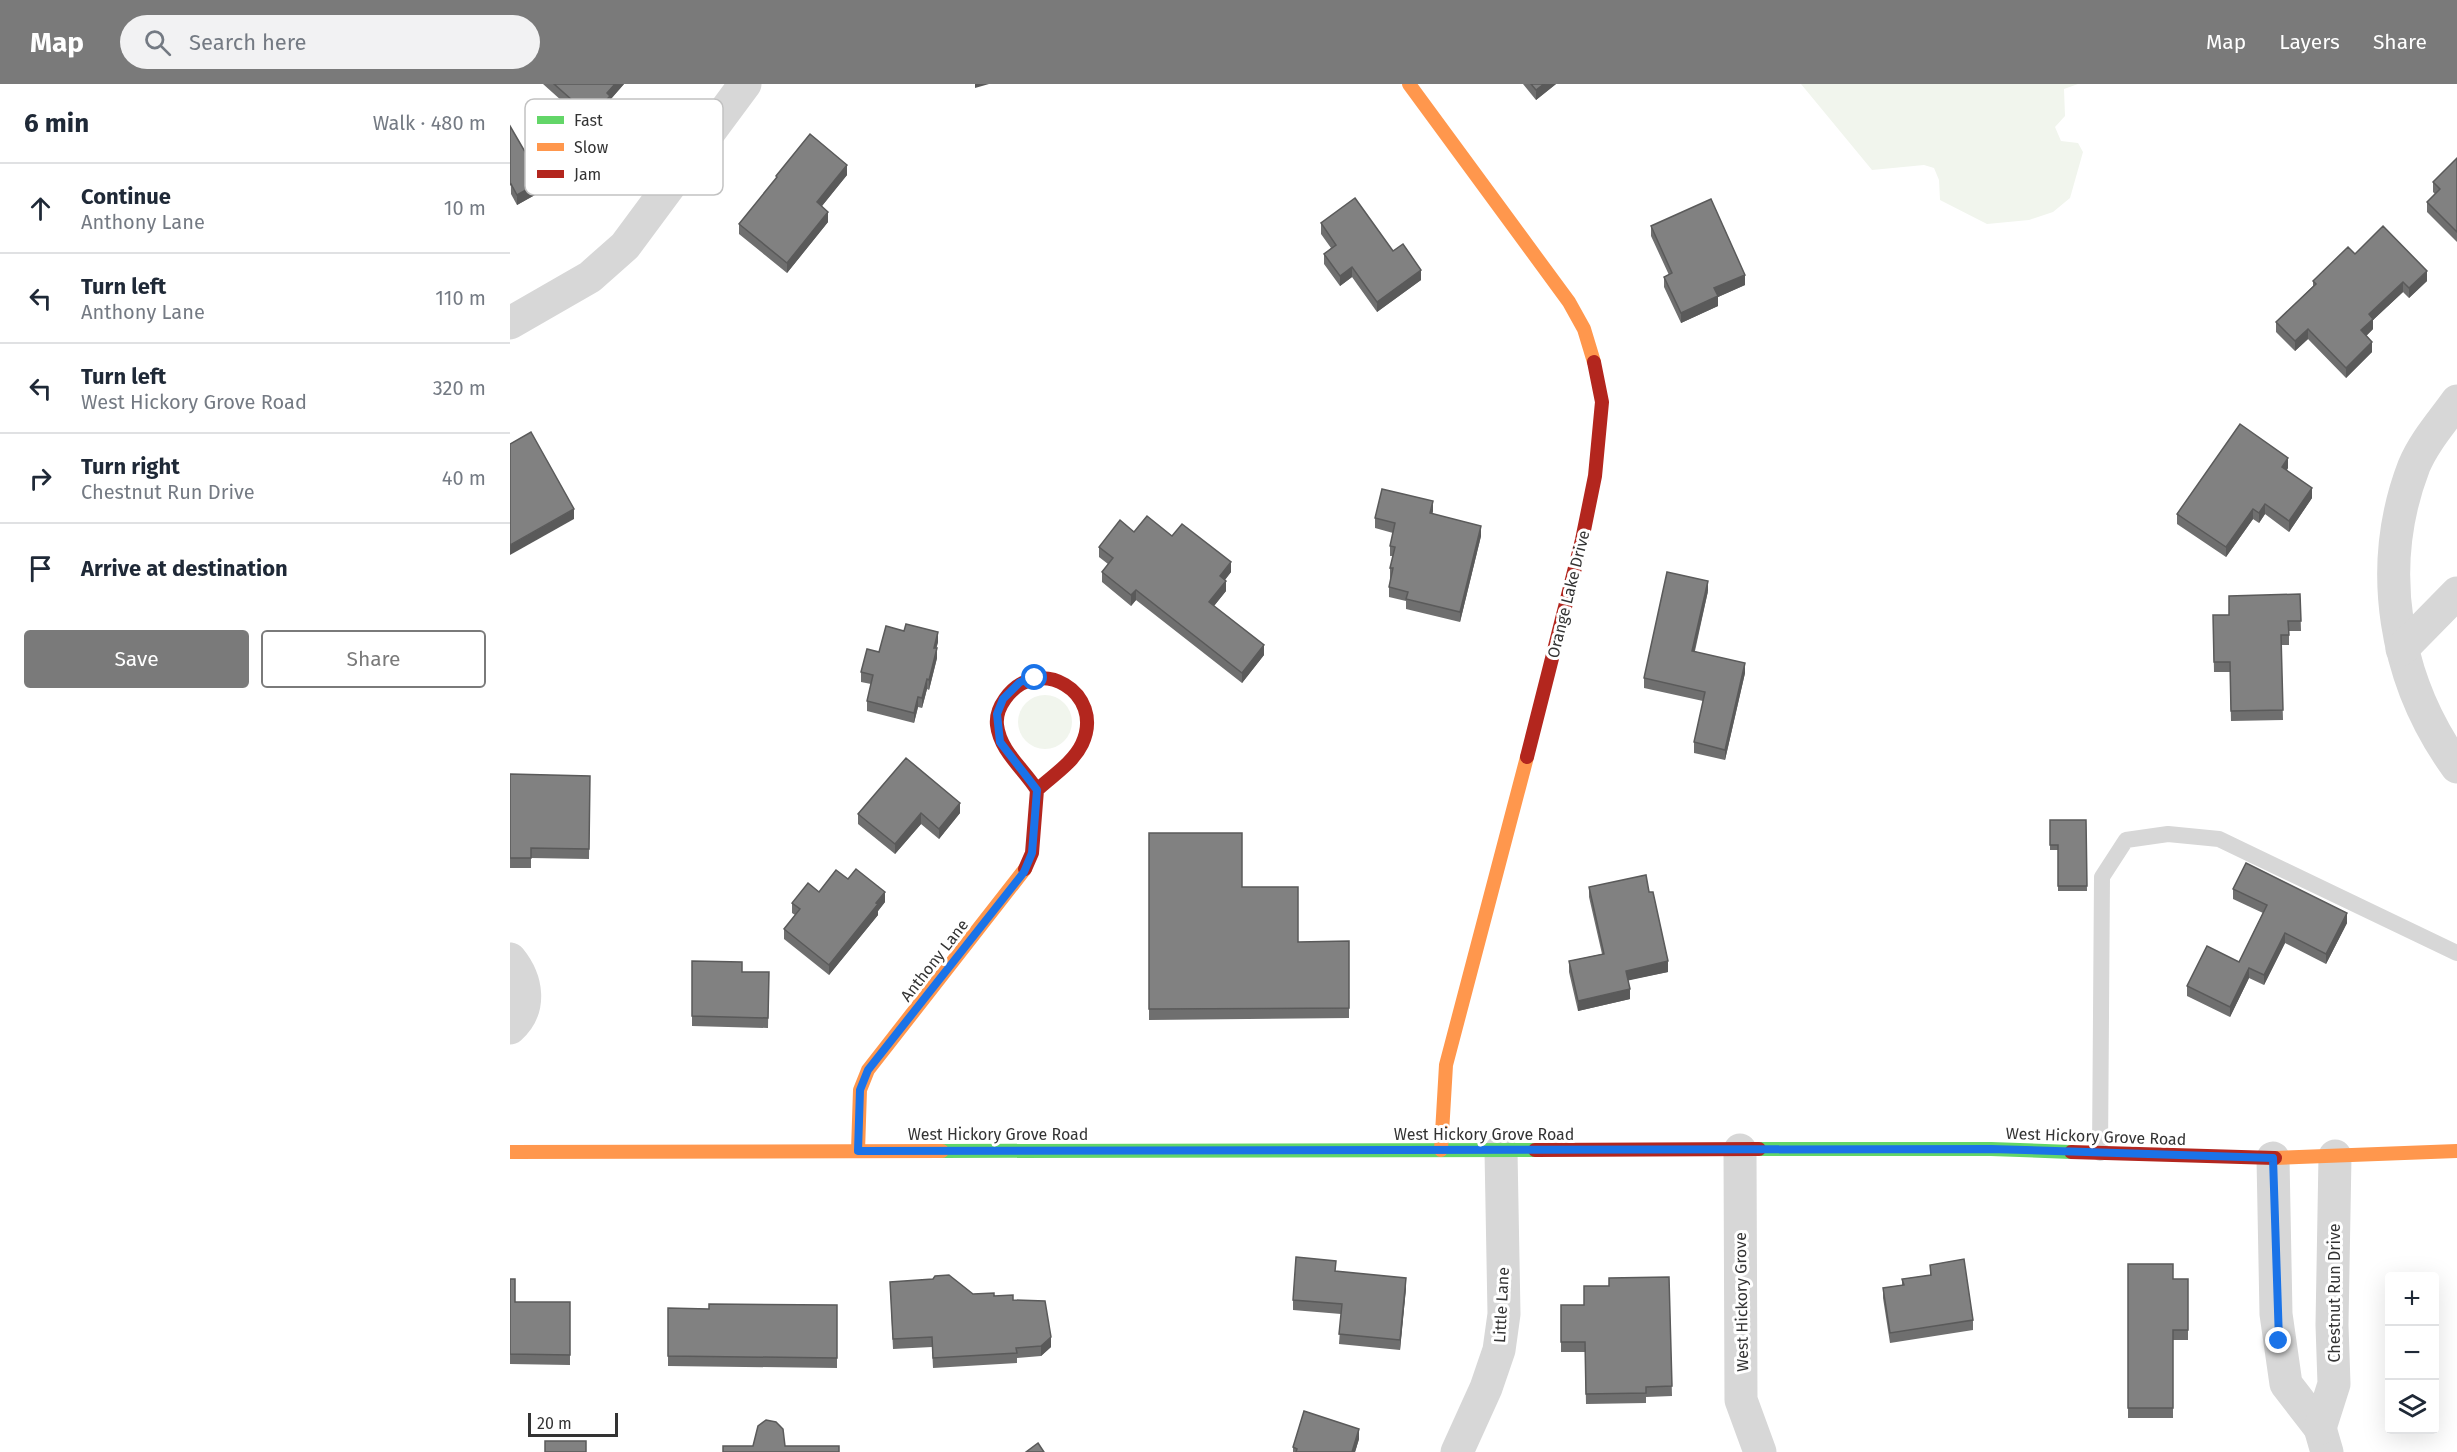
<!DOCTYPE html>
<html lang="en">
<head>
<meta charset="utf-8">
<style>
	:root { --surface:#fff; --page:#f2f2f3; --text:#1f2937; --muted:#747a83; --line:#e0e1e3; --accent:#7a7a7a }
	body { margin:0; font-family:"Fira Sans",sans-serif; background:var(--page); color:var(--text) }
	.controls { position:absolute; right:18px; bottom:18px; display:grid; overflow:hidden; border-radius:6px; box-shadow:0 6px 24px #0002 }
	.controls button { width:54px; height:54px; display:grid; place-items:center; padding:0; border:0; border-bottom:2px solid var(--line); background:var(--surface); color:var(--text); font:30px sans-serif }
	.scale { position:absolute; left:18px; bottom:15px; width:90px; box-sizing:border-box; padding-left:6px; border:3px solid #333; border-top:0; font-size:16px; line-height:21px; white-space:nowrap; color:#333; -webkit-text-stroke:4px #fff; paint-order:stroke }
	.stop { position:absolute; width:18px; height:18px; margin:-14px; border:4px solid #1a73e8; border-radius:50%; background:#fff }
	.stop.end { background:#1a73e8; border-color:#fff; box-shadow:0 2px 6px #0008 }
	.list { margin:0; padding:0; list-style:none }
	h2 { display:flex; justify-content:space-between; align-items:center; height:78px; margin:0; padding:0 24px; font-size:26px }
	h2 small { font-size:20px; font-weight:400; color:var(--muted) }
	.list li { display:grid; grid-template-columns:39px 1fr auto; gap:18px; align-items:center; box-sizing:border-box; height:90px; padding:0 24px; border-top:2px solid var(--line) }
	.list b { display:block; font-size:22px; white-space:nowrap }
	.list p { margin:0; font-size:20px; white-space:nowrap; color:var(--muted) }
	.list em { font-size:20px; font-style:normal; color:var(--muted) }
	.actions { display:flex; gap:12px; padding:18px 24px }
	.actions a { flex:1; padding:14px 0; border:2px solid var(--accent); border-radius:6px; text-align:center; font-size:21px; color:var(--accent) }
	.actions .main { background:var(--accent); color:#fff }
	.icon { flex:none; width:33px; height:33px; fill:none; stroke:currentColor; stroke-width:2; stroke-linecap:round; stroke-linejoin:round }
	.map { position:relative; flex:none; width:1947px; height:1368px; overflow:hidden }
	header { display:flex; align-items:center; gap:36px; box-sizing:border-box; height:84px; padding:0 30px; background:var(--accent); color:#fff }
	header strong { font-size:28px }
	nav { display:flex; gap:33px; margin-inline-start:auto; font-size:21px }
	.search { width:420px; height:54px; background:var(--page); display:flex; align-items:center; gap:15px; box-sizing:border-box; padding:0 21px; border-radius:33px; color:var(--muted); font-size:22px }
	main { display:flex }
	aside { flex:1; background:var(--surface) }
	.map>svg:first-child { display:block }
</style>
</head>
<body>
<header>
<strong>Map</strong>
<div class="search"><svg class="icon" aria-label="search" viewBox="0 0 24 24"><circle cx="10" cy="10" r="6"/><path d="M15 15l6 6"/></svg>Search here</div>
<nav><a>Map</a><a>Layers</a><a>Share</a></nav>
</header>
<main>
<aside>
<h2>6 min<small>Walk · 480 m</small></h2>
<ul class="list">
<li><svg class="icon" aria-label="ahead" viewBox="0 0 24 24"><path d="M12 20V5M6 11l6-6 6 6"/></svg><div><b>Continue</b><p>Anthony Lane</p></div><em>10 m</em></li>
<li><svg class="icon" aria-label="left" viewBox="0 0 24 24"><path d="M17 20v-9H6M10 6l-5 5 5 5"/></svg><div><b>Turn left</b><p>Anthony Lane</p></div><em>110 m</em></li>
<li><svg class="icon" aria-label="left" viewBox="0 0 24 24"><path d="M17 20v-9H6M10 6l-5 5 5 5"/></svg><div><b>Turn left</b><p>West Hickory Grove Road</p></div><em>320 m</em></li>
<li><svg class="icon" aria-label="right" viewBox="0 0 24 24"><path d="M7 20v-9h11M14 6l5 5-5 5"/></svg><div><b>Turn right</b><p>Chestnut Run Drive</p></div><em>40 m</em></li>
<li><svg class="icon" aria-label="arrive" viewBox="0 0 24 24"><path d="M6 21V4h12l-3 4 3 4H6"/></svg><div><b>Arrive at destination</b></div></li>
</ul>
<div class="actions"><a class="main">Save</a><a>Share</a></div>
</aside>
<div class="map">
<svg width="1947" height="1368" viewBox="0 0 1947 1368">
	<rect width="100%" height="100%" fill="#fff"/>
	<g fill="#f1f5ed">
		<path d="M 1291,0 L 1568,0 L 1554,5 L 1555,32 L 1545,43 L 1551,57 L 1568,59 L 1573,68 L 1560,114 L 1543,128 L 1519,136 L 1477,140 L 1430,116 L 1429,96 L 1424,84 L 1414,81 L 1362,86 Z"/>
		<circle cx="535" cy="638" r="27"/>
	</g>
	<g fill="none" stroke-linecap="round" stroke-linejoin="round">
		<path stroke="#d7d7d7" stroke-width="16" d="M 1590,1069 L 1592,793 L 1616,756 L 1658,750 L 1709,755 L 1947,869"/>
		<g stroke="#d7d7d7" stroke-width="33">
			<path d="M 0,239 L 80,193 L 115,162 L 235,0"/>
			<path d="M 1947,317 C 1932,338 1914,358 1904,382 C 1865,483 1884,596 1947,683"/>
			<path d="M 1892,565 L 1947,509"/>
			<path d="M 0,875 C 17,896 22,924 0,944"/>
			<path d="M 1230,1066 L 1231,1316 L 1250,1368"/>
			<path d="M 1763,1074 L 1766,1230 L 1776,1300 L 1810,1344 L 1817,1368"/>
			<path d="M 1810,1344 L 1824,1300 L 1822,1241 L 1825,1072"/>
			<path d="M 947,1368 L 976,1304 L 989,1266 L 994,1230 L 991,1067"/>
		</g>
		<g stroke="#63d668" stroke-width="14">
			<path d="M 1249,1065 L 1481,1065 L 1561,1068"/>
			<path d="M 432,1067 L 1025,1066"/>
		</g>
		<g stroke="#ff974d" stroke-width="14">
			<path d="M 899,0 L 1059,218 L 1074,245 L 1084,278"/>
			<path d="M 931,1066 L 936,981 L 1017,673"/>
			<path d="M 348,1067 L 350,1006 L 358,986 L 515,785"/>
			<path d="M 0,1068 L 432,1067"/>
			<path d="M 1765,1074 L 1947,1067"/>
		</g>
		<g stroke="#b3261e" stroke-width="14">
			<path d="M 1017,673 L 1072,456 L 1085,392 L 1092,318 L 1084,278"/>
			<path d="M 515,785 L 522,769 L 527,706 C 542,692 563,679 572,660 C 596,609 528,568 495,615 C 490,622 486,632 487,641 C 490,667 513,684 527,706"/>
			<path d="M 1025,1066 L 1249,1065"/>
			<path d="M 1561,1068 L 1765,1074"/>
		</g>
	</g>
	<g fill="#6f6f6f">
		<path d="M 33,0 L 114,0 L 100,16 L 100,22 L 81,43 Z"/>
		<path d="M 1013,0 L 1046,0 L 1026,16 Z"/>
		<path d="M 0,42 L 32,107 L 7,121 L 1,110 Z"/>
		<path d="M 1947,74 L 1947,158 L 1917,128 L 1917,118 L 1925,110 L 1923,108 L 1923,98 Z"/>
		<path d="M 337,91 L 312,122 L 318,138 L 277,189 L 229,150 L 229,140 L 266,95 L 266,92 Z"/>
		<path d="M 811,139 L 883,167 L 911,196 L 867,228 L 842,193 L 830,202 L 814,180 L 814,170 L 821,164 L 811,150 Z"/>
		<path d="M 1141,142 L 1235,201 L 1208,213 L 1208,222 L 1171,239 L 1154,203 L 1154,193 L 1159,191 L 1141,152 Z"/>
		<path d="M 1845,170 L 1917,197 L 1899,214 L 1893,208 L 1863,236 L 1863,245 L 1856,252 L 1862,268 L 1836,294 L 1798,255 L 1785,267 L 1766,248 L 1766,238 L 1803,202 L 1803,197 Z"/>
		<path d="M 1778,384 L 1777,386 L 1802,414 L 1779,448 L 1755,430 L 1749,439 L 1743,435 L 1716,473 L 1667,440 L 1667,430 Z"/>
		<path d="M 923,427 L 922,430 L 971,452 L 950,538 L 896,525 L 896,517 L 879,513 L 879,503 L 881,494 L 880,494 L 880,484 L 883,472 L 880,472 L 880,462 L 883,449 L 865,444 L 865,434 Z"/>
		<path d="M 624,448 L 662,452 L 721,488 L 715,496 L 716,507 L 704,522 L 754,571 L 732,599 L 626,516 L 621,522 L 592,498 L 592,488 L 598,480 L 589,473 L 589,463 Z"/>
		<path d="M 1198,507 L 1185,567 L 1235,589 L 1215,676 L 1184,669 L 1184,658 L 1193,617 L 1134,604 L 1134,594 Z"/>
		<path d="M 1790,510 L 1791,547 L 1779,547 L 1779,561 L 1771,561 L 1773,636 L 1721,637 L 1720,588 L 1704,588 L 1703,531 L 1719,531 Z"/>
		<path d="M 428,558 L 426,564 L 427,574 L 419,606 L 417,605 L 412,624 L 408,623 L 404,639 L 357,627 L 357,617 L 361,600 L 351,598 L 351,588 L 369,568 Z"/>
		<path d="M 0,690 L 80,692 L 79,775 L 21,774 L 21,784 L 0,784 Z"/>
		<path d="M 450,729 L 429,755 L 411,740 L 385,770 L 348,740 L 348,730 Z"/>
		<path d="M 1540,736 L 1576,736 L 1577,807 L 1548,807 L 1548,766 L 1540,766 Z"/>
		<path d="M 639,749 L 732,803 L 788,858 L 839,857 L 839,934 L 639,936 Z"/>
		<path d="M 338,795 L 375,818 L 368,827 L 368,831 L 319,891 L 274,855 L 274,845 L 285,831 L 282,829 L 282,819 Z"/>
		<path d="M 1079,803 L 1158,888 L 1118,896 L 1120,915 L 1068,927 L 1059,888 L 1059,877 L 1092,870 L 1079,813 Z"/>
		<path d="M 1723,805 L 1837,839 L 1816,880 L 1775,859 L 1754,901 L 1739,894 L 1720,933 L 1677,912 L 1677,902 L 1729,878 L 1753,829 L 1723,815 Z"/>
		<path d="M 182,877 L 232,888 L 259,888 L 258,944 L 182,942 Z"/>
		<path d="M 1618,1180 L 1663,1195 L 1678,1195 L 1678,1256 L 1663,1256 L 1663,1334 L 1618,1334 Z"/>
		<path d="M 1420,1181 L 1463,1236 L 1463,1246 L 1380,1259 L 1373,1214 L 1373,1204 L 1392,1201 L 1392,1195 L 1420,1191 Z"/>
		<path d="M 826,1187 L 896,1204 L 890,1266 L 829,1260 L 831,1230 L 783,1226 L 783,1216 Z"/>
		<path d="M 1159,1193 L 1162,1312 L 1136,1313 L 1136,1319 L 1076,1320 L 1075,1268 L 1051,1268 L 1051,1221 L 1074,1221 L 1099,1202 Z"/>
		<path d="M 0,1195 L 5,1218 L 60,1218 L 60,1281 L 0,1280 Z"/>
		<path d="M 380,1198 L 463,1210 L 484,1212 L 503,1216 L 541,1263 L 531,1272 L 507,1274 L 507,1279 L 423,1284 L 422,1263 L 383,1265 Z"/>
		<path d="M 327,1221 L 327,1284 L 158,1282 L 158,1224 L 199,1225 Z"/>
		<path d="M 849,1355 L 845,1368 L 783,1368 L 783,1363 Z"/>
	</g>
	<g fill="#5a5a5a">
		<path d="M 105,0 L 114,0 L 100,16 L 100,22 L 81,43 L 81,33 L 97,9 Z"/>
		<path d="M 465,0 L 479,0 L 465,4 Z"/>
		<path d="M 1034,0 L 1046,0 L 1026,16 L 1026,6 Z"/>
		<path d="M 337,81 L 337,91 L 307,128 L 307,118 Z"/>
		<path d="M 32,97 L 32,107 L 7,121 L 7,111 Z"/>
		<path d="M 318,128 L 318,138 L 277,189 L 277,179 Z"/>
		<path d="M 842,183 L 842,193 L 830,202 L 830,192 Z"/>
		<path d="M 911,186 L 911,196 L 867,228 L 867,218 Z"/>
		<path d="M 1917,187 L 1917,197 L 1899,214 L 1899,204 Z"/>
		<path d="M 1235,191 L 1235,201 L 1208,213 L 1208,222 L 1171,239 L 1171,229 L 1204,204 Z"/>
		<path d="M 1893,198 L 1893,208 L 1863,236 L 1863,245 L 1851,257 L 1851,246 L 1859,230 Z"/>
		<path d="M 1798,245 L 1798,255 L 1785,267 L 1785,257 Z"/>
		<path d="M 1862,258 L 1862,268 L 1836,294 L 1836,284 Z"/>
		<path d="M 1778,374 L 1778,384 L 1772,393 L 1772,383 Z"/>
		<path d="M 1802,404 L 1802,414 L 1779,448 L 1779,437 Z"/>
		<path d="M 923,417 L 923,427 L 920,439 L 920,429 Z"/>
		<path d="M 1755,420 L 1755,430 L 1749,439 L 1749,429 Z"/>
		<path d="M 64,425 L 64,435 L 0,471 L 0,461 Z"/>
		<path d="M 1743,425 L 1743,435 L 1716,473 L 1716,463 Z"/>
		<path d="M 971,442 L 971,452 L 950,538 L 950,528 Z"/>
		<path d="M 721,478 L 721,488 L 710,502 L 710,492 Z"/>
		<path d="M 716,497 L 716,507 L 699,528 L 699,518 Z"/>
		<path d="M 1198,497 L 1198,507 L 1182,577 L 1182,567 Z"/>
		<path d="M 626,506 L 626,516 L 621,522 L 621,511 Z"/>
		<path d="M 428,548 L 428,558 L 424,574 L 424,564 Z"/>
		<path d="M 754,561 L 754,571 L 732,599 L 732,589 Z"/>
		<path d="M 427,564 L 427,574 L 419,606 L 419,596 Z"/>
		<path d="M 1235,579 L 1235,589 L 1215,676 L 1215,666 Z"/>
		<path d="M 417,595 L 417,605 L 412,624 L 412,614 Z"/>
		<path d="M 408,613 L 408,623 L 404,639 L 404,629 Z"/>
		<path d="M 450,719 L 450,729 L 429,755 L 429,745 Z"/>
		<path d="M 411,729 L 411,740 L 385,770 L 385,760 Z"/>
		<path d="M 375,808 L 375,818 L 368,827 L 368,831 L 319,891 L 319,881 Z"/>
		<path d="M 1837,829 L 1837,839 L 1816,880 L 1816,870 Z"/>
		<path d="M 1775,849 L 1775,859 L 1754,901 L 1754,891 Z"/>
		<path d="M 1158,877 L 1158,888 L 1116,897 L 1116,887 Z"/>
		<path d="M 1739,884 L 1739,894 L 1720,933 L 1720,923 Z"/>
		<path d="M 1120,905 L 1120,915 L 1068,927 L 1068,917 Z"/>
		<path d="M 896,1194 L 896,1204 L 890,1266 L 890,1256 Z"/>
		<path d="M 541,1253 L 541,1263 L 531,1272 L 531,1262 Z"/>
		<path d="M 849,1345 L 849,1355 L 845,1368 L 842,1368 Z"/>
	</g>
	<g fill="#818181" stroke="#5a5a5a" stroke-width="1.5">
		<path d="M 44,0 L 105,0 L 97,9 L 100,12 L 81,33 Z"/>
		<path d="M 1021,0 L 1034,0 L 1026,6 Z"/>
		<path d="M 0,42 L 32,97 L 7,111 L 1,100 L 0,101 Z"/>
		<path d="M 300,50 L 337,81 L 307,118 L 318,128 L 277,179 L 229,140 L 267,93 L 266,92 Z"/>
		<path d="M 1947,74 L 1947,148 L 1917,118 L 1930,105 L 1923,98 Z"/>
		<path d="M 845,114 L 883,167 L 893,160 L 911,186 L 867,218 L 842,183 L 830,192 L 814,170 L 826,161 L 811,139 Z"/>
		<path d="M 1201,115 L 1235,191 L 1204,204 L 1208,212 L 1171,229 L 1154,193 L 1162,189 L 1141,142 Z"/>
		<path d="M 1873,142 L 1917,187 L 1899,204 L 1893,198 L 1859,230 L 1863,235 L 1851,246 L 1862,258 L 1836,284 L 1798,245 L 1785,257 L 1766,238 L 1806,200 L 1803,197 L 1838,163 L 1845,170 Z"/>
		<path d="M 1730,340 L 1778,374 L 1772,383 L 1802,404 L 1779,437 L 1755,420 L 1749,429 L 1743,425 L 1716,463 L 1667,430 Z"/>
		<path d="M 21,348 L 64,425 L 0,461 L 0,360 Z"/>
		<path d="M 872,405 L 923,417 L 920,429 L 971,442 L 950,528 L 896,515 L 898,508 L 879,503 L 883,484 L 880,484 L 885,463 L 880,462 L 885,439 L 865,434 Z"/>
		<path d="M 637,432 L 662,452 L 672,440 L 721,478 L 710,492 L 716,497 L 699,518 L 754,561 L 732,589 L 626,506 L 621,511 L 592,488 L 603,474 L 589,463 L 610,436 L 624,448 Z"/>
		<path d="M 1157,488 L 1198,497 L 1182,567 L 1235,579 L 1215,666 L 1184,658 L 1195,608 L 1134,594 Z"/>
		<path d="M 1790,510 L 1791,537 L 1778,537 L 1779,551 L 1771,551 L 1773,626 L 1721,627 L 1720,578 L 1704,578 L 1703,531 L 1719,531 L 1719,512 Z"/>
		<path d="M 396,540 L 428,548 L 424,564 L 427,564 L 419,596 L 417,595 L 412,614 L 408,613 L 404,629 L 357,617 L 363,591 L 351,588 L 357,565 L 369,568 L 376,542 L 394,547 Z"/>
		<path d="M 396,674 L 450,719 L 429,745 L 411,729 L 385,760 L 348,730 Z"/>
		<path d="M 0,690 L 80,692 L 79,765 L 21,764 L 21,774 L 0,774 Z"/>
		<path d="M 1540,736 L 1576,736 L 1577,802 L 1548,802 L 1548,761 L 1540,761 Z"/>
		<path d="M 639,749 L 732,749 L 732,803 L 788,803 L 788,858 L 839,857 L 839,924 L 639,925 Z"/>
		<path d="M 1736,779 L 1837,829 L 1816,870 L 1775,849 L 1754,891 L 1739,884 L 1720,923 L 1677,902 L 1697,862 L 1729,878 L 1757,821 L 1723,805 Z"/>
		<path d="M 346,785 L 375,808 L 366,819 L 368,820 L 319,881 L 274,845 L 290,825 L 282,819 L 298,799 L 309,808 L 326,786 L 338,795 Z"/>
		<path d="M 1136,791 L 1139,808 L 1143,808 L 1158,877 L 1116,887 L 1120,905 L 1068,917 L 1059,877 L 1094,870 L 1079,803 Z"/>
		<path d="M 182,877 L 232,878 L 232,888 L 259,888 L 258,934 L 182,932 Z"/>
		<path d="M 786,1173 L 826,1177 L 825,1187 L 896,1194 L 890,1256 L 829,1250 L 832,1220 L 783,1216 Z"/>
		<path d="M 1454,1175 L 1463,1236 L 1380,1249 L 1373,1204 L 1394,1201 L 1392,1195 L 1421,1191 L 1420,1181 Z"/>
		<path d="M 1618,1180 L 1663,1180 L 1663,1195 L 1678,1195 L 1678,1246 L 1663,1246 L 1663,1324 L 1618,1324 Z"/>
		<path d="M 439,1191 L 463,1210 L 484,1209 L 484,1212 L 503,1211 L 503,1216 L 535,1217 L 541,1253 L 531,1262 L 506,1264 L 507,1269 L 423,1274 L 422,1253 L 383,1255 L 380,1198 L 423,1195 L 425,1192 Z"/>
		<path d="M 1159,1193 L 1162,1302 L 1136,1303 L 1136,1309 L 1076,1310 L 1075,1258 L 1051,1258 L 1051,1221 L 1074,1221 L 1074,1202 L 1099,1202 L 1099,1194 Z"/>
		<path d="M 0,1195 L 5,1195 L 5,1218 L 60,1218 L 60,1271 L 0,1270 Z"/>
		<path d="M 199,1220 L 327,1221 L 327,1274 L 158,1272 L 158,1224 L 199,1225 Z"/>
		<path d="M 794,1327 L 849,1345 L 842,1368 L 786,1368 L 787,1365 L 783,1363 Z"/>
		<path d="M 256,1336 L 266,1338 L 273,1345 L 275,1362 L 329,1362 L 329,1368 L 213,1368 L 213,1362 L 243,1362 L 248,1342 Z"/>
		<rect x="35" y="1357" width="41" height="11"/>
		<path d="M 528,1359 L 534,1368 L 516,1368 Z"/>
	</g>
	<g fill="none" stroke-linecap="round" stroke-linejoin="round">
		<path stroke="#1a73e8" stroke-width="8" d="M 525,594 L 510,598 L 493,615 L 487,630 L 490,658 L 527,706 L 522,769 L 514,788 L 358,986 L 350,1006 L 348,1067 L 1481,1065 L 1763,1074 L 1769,1257"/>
	</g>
	<g text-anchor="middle" stroke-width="6" stroke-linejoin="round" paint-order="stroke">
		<g font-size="16" fill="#333" stroke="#fff">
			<text transform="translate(1058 510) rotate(-76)" y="6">Orange Lake Drive</text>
			<text transform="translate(424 876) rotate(-52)" y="6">Anthony Lane</text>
			<text x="488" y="1056">West Hickory Grove Road</text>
			<text x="974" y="1056">West Hickory Grove Road</text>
			<text transform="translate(1586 1052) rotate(2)" y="6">West Hickory Grove Road</text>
			<text transform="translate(1824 1209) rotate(-90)" y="6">Chestnut Run Drive</text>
			<text transform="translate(1231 1218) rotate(-91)" y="6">West Hickory Grove</text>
			<text transform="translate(991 1221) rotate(-87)" y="6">Little Lane</text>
		</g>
	</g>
	<rect x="15" y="15" width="198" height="96" rx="9" fill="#fff" stroke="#c2c2c2" stroke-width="1.5"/>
	<rect x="27" y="32" width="27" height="8" fill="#63d668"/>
	<rect x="27" y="59" width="27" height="8" fill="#ff974d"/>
	<rect x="27" y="86" width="27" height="8" fill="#b3261e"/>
	<g font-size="16" fill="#333">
		<text x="64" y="42">Fast</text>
		<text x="64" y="69">Slow</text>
		<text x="64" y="96">Jam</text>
	</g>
</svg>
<div class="controls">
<button>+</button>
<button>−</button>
<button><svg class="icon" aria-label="layers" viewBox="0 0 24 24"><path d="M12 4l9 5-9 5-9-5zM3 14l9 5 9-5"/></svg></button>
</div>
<div class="scale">20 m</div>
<div class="stop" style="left:525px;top:594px"></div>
<div class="stop end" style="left:1769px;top:1257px"></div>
</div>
</main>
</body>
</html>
